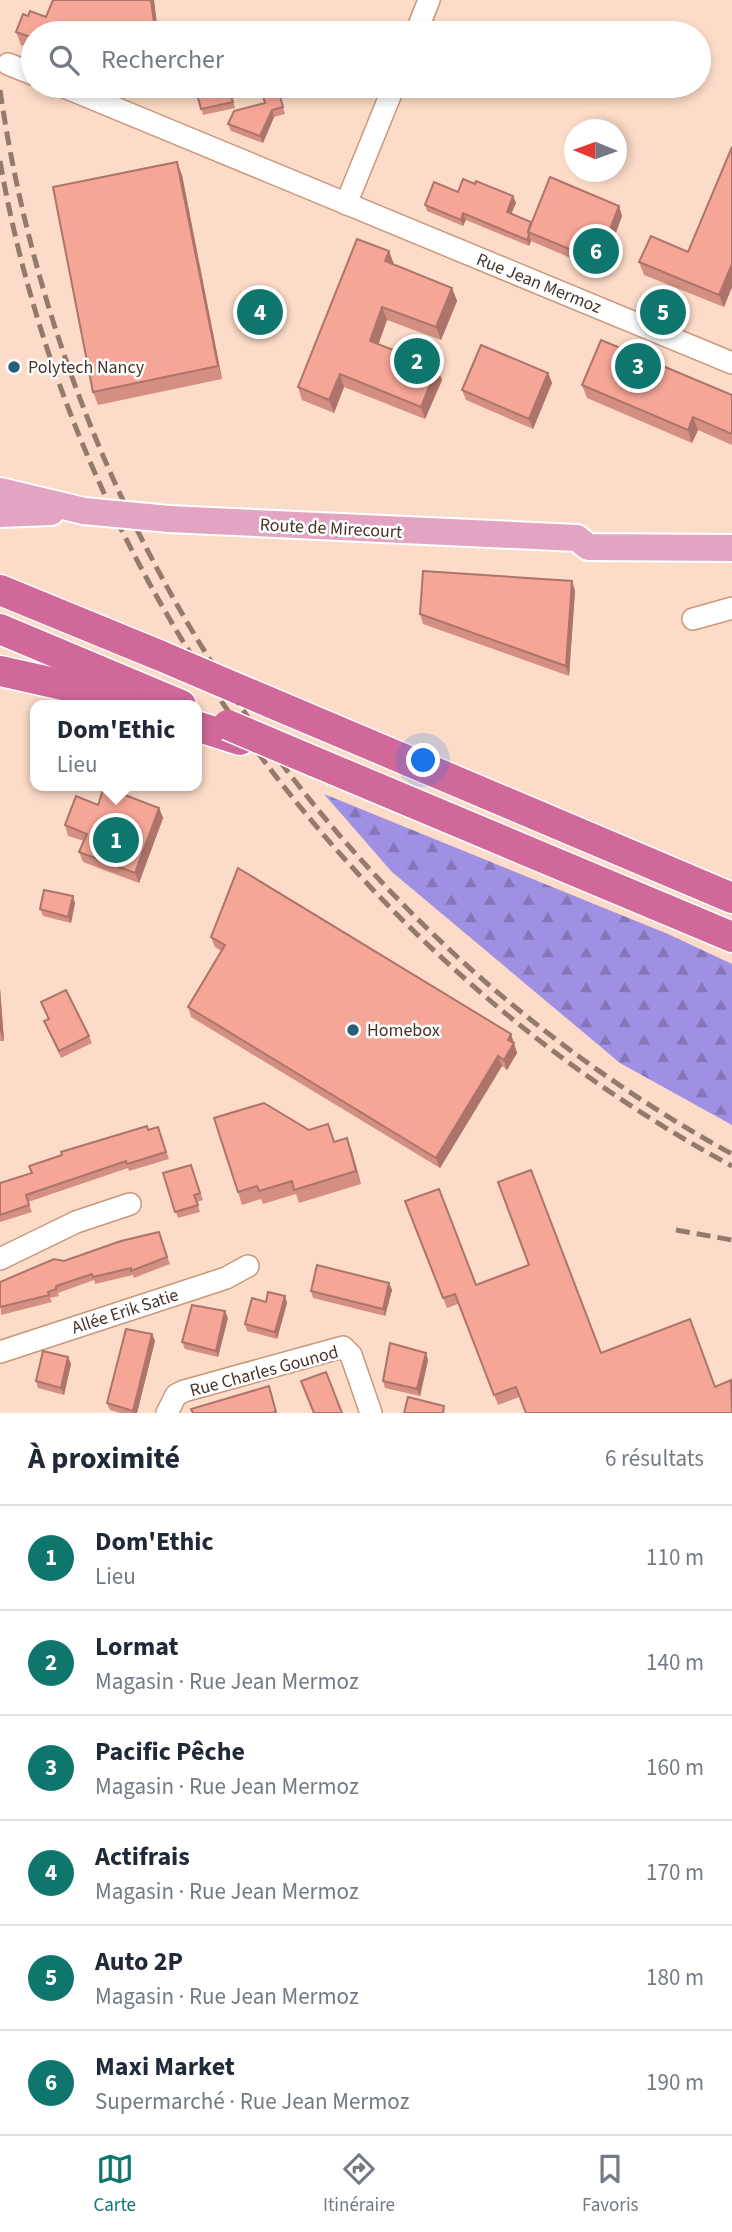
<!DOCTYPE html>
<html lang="fr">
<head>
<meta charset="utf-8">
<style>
	:root { --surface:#fff; --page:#f6f6f7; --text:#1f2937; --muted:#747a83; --line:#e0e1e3; --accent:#0f766e }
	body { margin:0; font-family:"Source Sans 3",sans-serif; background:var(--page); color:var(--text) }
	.compass { position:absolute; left:564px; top:119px; width:63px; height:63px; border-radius:50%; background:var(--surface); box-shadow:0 4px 10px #0003; rotate:271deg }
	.you { position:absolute; left:424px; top:761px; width:24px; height:24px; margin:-18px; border:5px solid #fff; border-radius:50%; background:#1a73e8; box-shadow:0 0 0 10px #1a73e833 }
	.badge { display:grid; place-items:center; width:46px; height:46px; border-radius:50%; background:var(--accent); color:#fff; font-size:23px; font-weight:700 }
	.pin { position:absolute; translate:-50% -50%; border:4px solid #fff; box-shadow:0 2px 7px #0006 }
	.popup { position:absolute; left:30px; top:700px; width:172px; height:91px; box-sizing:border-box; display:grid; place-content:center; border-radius:14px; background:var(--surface); filter:drop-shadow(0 2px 5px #0005); font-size:23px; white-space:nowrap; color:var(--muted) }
	.popup b { font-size:26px; color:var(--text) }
	.popup::after { content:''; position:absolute; left:50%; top:100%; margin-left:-14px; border:14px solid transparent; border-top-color:var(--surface) }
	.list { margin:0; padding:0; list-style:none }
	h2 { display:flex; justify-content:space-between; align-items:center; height:91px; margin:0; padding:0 28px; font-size:30px }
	h2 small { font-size:23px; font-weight:400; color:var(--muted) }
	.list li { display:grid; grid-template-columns:46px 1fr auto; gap:21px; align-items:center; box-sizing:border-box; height:105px; padding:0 28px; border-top:2px solid var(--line) }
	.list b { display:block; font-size:26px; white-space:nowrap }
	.list p { margin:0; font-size:23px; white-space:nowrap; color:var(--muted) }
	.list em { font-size:23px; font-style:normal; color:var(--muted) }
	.icon { flex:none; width:38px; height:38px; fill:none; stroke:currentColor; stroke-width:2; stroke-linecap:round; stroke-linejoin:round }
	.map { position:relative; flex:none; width:732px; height:1413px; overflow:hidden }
	.search { position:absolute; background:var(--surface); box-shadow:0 4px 10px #0003; left:21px; right:21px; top:21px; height:77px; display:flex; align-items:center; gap:18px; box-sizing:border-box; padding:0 24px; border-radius:38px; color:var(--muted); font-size:26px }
	.sheet { height:721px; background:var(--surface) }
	nav { display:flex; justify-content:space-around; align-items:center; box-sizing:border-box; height:98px; border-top:2px solid var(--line); background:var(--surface); font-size:19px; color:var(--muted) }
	nav a { display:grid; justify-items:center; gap:4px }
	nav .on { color:var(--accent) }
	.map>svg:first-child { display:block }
</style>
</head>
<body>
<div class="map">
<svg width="732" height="1413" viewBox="0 0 732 1413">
	<defs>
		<pattern id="forest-firs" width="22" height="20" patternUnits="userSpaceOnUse" patternTransform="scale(1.75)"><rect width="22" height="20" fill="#9f90e4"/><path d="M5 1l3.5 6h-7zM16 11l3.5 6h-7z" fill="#8476b9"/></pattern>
	</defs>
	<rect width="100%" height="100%" fill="#fcdbc8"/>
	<path fill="url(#forest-firs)" d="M 324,794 L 668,934 L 732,964 L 732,1125 L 620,1063 L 392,872 Z"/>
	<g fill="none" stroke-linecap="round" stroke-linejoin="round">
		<defs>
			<g id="minor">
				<path d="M 416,33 L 429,0"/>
				<path d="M 8,64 L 33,74"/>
				<path d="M 62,86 L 732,363"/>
				<path d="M 346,204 L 394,86"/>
				<path d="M 693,619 L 732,608"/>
				<path d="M 0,1259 L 76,1222 L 130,1204"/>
				<path d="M 0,1352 L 226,1278 L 248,1266"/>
				<path d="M 167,1413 L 176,1395 L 184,1391 L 343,1347 L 351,1355 L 371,1413"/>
			</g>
			<g id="major">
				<path d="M 0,491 L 84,511"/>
				<path d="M 0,514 L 51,512"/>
				<path d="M 169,519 L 577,538 L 588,547 L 732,548"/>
			</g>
			<g id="highway">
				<path d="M 0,590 L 161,656"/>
				<path d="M 0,629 L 181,705"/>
				<path d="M 0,671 L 94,692 L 135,705"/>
				<path d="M 236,688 L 732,898"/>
				<path d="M 196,726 L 240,740"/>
				<path d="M 313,761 L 732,937"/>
			</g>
		</defs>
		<use href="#minor" stroke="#ca9779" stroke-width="24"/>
		<use href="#major" stroke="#fff" stroke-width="30"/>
		<use href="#highway" stroke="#fff" stroke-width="33"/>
		<use href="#minor" stroke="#fff" stroke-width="21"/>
		<use href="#major" stroke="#e3a4c2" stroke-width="26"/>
		<use href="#highway" stroke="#d0689a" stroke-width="30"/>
		<g stroke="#947a6b" stroke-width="5" stroke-dasharray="14 7" stroke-linecap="butt">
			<path d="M 0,90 C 65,537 335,936 732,1154"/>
			<path d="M 0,161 C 73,582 357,964 732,1166"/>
			<path d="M 676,1230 L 732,1240"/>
		</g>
		<defs>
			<path id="major-bridge" d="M 84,511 L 169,519"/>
			<g id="highway-bridge">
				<path d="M 161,656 L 236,688"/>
				<path d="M 228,725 L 313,761"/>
			</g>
		</defs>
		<use href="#major-bridge" stroke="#fff" stroke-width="30" stroke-linecap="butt"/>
		<use href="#highway-bridge" stroke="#fff" stroke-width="33" stroke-linecap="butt"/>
		<use href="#major-bridge" stroke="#e3a4c2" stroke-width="26"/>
		<use href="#highway-bridge" stroke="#d0689a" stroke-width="30"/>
	</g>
	<g fill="#d48f82">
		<path d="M 53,0 L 154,0 L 158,33 L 33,33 L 33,49 L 21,45 L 16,32 L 28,16 L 46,17 Z"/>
		<path d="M 195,86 L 229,86 L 235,108 L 203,115 Z"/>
		<path d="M 277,86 L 285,114 L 274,117 L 263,143 L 231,131 L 228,124 L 265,103 Z"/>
		<path d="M 732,147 L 732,287 L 724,307 L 644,275 L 639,262 L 688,252 Z"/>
		<path d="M 182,175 L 222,379 L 98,405 L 93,392 Z"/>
		<path d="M 475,184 L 513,196 L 516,203 L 511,214 L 531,222 L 619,206 L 622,216 L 607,257 L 587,265 L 531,241 L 529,246 L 466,220 L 463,226 L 427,211 L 425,205 Z"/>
		<path d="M 393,265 L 452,288 L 457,301 L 441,340 L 387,320 L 378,344 L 442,380 L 425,419 L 344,387 L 334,413 L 302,400 L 298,387 Z"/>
		<path d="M 548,373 L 552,383 L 533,429 L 466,400 L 462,390 Z"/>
		<path d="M 582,385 L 732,395 L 732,445 L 698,430 L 692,443 L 587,398 Z"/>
		<path d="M 572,581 L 575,591 L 569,676 L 423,624 L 420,614 Z"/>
		<path d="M 98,805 L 159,808 L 163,818 L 139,883 L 83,862 L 79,852 L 84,841 L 68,836 L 65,825 Z"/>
		<path d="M 75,903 L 71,923 L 43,916 L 40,909 Z"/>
		<path d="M 211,937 L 511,1034 L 517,1053 L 507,1070 L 502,1066 L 440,1168 L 191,1017 L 188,1007 L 221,951 L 215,947 Z"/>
		<path d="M 0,988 L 4,1041 L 0,1041 Z"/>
		<path d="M 41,1002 L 89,1036 L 92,1043 L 61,1058 L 47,1028 L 44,1021 L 49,1019 Z"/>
		<path d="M 158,1127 L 169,1159 L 129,1171 L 128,1168 L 28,1202 L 32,1212 L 0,1222 L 0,1183 L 32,1173 L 62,1155 Z"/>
		<path d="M 309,1130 L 334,1142 L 347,1138 L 361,1184 L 299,1203 L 296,1194 L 263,1204 L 261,1199 L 242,1205 L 238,1192 Z"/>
		<path d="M 191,1165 L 203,1200 L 197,1202 L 200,1212 L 178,1218 L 163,1173 Z"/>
		<path d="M 405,1201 L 476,1285 L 601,1353 L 715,1387 L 732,1413 L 519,1397 L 498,1405 L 458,1304 L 447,1308 Z"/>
		<path d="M 159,1232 L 170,1264 L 134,1278 L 133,1275 L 95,1284 L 94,1280 L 58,1293 L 59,1296 L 50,1298 L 52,1302 L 1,1315 L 0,1282 Z"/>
		<path d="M 389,1283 L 392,1290 L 385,1316 L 313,1298 L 311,1291 Z"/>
		<path d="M 285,1296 L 287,1303 L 277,1339 L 247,1331 L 245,1324 L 266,1302 Z"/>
		<path d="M 228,1318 L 218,1357 L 185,1349 L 182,1342 Z"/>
		<path d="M 152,1334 L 155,1341 L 137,1413 L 120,1413 L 110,1410 L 107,1403 Z"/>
		<path d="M 68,1357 L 71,1364 L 64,1395 L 38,1388 L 36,1381 Z"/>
		<path d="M 428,1360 L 420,1396 L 385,1388 L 383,1381 Z"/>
	</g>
	<g fill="#ac746a">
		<path d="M 151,0 L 154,0 L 158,33 L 156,33 L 155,30 Z"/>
		<path d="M 272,110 L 274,117 L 263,143 L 260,136 Z"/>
		<path d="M 177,162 L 182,175 L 222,379 L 218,366 Z"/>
		<path d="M 513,196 L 516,203 L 509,219 L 507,212 Z"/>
		<path d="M 619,206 L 622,216 L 607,257 L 603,247 Z"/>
		<path d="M 463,213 L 466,220 L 463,226 L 461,220 Z"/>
		<path d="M 529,235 L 531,241 L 529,246 L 527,240 Z"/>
		<path d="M 389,251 L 394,264 L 385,261 Z"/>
		<path d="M 732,264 L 732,287 L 724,307 L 719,295 Z"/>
		<path d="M 452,288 L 457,301 L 441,340 L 436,327 Z"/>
		<path d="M 382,307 L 387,320 L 375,354 L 370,341 Z"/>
		<path d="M 437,367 L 442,380 L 425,419 L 421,407 Z"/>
		<path d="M 548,373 L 552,383 L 533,429 L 529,419 Z"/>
		<path d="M 340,374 L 344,387 L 334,413 L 329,400 Z"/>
		<path d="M 693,417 L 698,430 L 692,443 L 688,430 Z"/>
		<path d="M 572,581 L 575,591 L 569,676 L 566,666 Z"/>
		<path d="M 159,808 L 163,818 L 139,883 L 135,873 Z"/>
		<path d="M 73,896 L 75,903 L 71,923 L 68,917 Z"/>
		<path d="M 0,988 L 4,1041 L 0,1031 Z"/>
		<path d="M 511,1034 L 517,1053 L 507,1070 L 504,1060 L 508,1040 Z"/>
		<path d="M 498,1056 L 502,1066 L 440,1168 L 436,1158 Z"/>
		<path d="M 347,1138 L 352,1151 L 361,1184 L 356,1171 Z"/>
		<path d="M 389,1283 L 392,1290 L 385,1316 L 383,1309 Z"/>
		<path d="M 285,1296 L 287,1303 L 277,1339 L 275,1332 Z"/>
		<path d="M 225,1311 L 228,1318 L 218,1357 L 216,1351 Z"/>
		<path d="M 152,1334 L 155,1341 L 137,1413 L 134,1413 L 133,1411 Z"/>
		<path d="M 426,1353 L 428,1360 L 420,1396 L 417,1389 Z"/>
		<path d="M 68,1357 L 71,1364 L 64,1395 L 61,1388 Z"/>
	</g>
	<g fill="#f6a697" stroke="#ac746a" stroke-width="2">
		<path d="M 53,0 L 151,0 L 155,30 L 143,32 L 142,33 L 33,33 L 33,38 L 16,32 L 23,14 L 28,16 L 30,11 L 46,17 Z"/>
		<path d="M 195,86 L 228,86 L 233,102 L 201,109 Z"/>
		<path d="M 260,86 L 277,86 L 283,107 L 272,110 L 260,136 L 228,124 L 234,111 L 265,103 Z"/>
		<path d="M 732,147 L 732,264 L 719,295 L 639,262 L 651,236 L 688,252 Z"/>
		<path d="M 177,162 L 218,366 L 93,392 L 53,187 Z"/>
		<path d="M 550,177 L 619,206 L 603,247 L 584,255 L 528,232 Z"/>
		<path d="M 463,179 L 475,184 L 476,181 L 513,196 L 507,212 L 531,222 L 528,232 L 529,235 L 527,240 L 463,213 L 461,220 L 425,205 L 434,182 L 458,192 Z"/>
		<path d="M 357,239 L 389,251 L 385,261 L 452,288 L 436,327 L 382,307 L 370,341 L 437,367 L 421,407 L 340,374 L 329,400 L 298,387 Z"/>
		<path d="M 601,340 L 732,395 L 732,434 L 693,417 L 688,430 L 582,385 Z"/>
		<path d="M 481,345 L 548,373 L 529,419 L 462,390 Z"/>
		<path d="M 423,571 L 572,581 L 566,666 L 420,614 Z"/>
		<path d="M 104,787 L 159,808 L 135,873 L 79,852 L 87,834 L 65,825 L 76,796 L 98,805 Z"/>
		<path d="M 238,868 L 511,1034 L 508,1040 L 514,1043 L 504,1060 L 498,1056 L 436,1158 L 188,1007 L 225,945 L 211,937 Z"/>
		<path d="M 44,890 L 73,896 L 68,917 L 40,909 Z"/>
		<path d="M 66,990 L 89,1036 L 59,1051 L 44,1021 L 49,1019 L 41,1002 Z"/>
		<path d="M 264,1103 L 309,1130 L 328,1124 L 334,1142 L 347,1138 L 356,1171 L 294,1190 L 292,1181 L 259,1191 L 257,1186 L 238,1192 L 214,1118 Z"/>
		<path d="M 147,1126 L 148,1130 L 158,1127 L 166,1152 L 127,1164 L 126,1161 L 26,1195 L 29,1205 L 0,1215 L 0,1183 L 32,1173 L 29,1166 L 62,1155 L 61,1152 Z"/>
		<path d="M 191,1165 L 200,1193 L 194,1195 L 198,1205 L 175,1212 L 163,1173 Z"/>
		<path d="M 531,1170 L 601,1353 L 690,1319 L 715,1387 L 731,1380 L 732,1413 L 526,1413 L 516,1387 L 494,1395 L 455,1294 L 443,1298 L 405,1201 L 439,1189 L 476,1285 L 529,1265 L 498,1182 Z"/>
		<path d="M 159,1232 L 167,1257 L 131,1271 L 131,1268 L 93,1277 L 92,1274 L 56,1286 L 56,1289 L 48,1292 L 49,1295 L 0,1307 L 0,1282 L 54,1259 L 64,1261 L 121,1241 Z"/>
		<path d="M 317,1265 L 389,1283 L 383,1309 L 311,1291 Z"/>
		<path d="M 268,1292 L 285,1296 L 275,1332 L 245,1324 L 252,1298 L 266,1302 Z"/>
		<path d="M 192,1305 L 225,1311 L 216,1351 L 182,1342 Z"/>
		<path d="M 126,1329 L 152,1334 L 133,1411 L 107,1403 Z"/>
		<path d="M 390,1343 L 426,1353 L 417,1389 L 383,1381 Z"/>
		<path d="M 43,1351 L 68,1357 L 61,1388 L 36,1381 Z"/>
		<path d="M 326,1372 L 342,1413 L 314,1413 L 301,1381 Z"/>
		<path d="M 269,1386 L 276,1412 L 271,1413 L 193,1413 L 191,1409 Z"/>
		<path d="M 408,1397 L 444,1406 L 443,1413 L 404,1413 Z"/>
	</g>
	<g fill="#265e78" stroke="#fff" stroke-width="2.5">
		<circle cx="14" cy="367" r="7"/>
		<circle cx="353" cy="1030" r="7"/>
	</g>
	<g text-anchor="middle" stroke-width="5" stroke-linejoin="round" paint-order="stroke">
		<g font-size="18" fill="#493428" stroke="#fff">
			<text transform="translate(539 283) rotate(22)" y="6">Rue Jean Mermoz</text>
			<text transform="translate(331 528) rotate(3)" y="6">Route de Mirecourt</text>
			<text transform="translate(125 1311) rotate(-18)" y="6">Allée Erik Satie</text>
			<text transform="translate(264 1371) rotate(-15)" y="6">Rue Charles Gounod</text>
		</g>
		<g font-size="18" fill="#493428" stroke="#fff" text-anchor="start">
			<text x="28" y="373">Polytech Nancy</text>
			<text x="367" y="1036">Homebox</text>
		</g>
	</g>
</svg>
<svg class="compass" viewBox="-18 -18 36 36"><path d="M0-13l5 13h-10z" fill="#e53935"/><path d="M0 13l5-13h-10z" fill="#747a83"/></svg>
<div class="you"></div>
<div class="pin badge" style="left:116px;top:840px">1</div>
<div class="popup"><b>Dom'Ethic</b>Lieu</div>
<div class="pin badge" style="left:417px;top:361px">2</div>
<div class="pin badge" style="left:638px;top:366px">3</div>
<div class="pin badge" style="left:260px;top:312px">4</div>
<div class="pin badge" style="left:663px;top:312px">5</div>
<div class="pin badge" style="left:596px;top:251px">6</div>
<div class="search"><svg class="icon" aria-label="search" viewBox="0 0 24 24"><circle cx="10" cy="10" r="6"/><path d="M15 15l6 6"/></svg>Rechercher</div>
</div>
<section class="sheet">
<h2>À proximité<small>6 résultats</small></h2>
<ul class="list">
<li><span class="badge">1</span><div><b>Dom'Ethic</b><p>Lieu</p></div><em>110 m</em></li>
<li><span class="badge">2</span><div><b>Lormat</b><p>Magasin · Rue Jean Mermoz</p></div><em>140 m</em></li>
<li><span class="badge">3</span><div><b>Pacific Pêche</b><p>Magasin · Rue Jean Mermoz</p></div><em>160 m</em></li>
<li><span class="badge">4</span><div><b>Actifrais</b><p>Magasin · Rue Jean Mermoz</p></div><em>170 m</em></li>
<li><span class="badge">5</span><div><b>Auto 2P</b><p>Magasin · Rue Jean Mermoz</p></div><em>180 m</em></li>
<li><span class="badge">6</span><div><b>Maxi Market</b><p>Supermarché · Rue Jean Mermoz</p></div><em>190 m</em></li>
</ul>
</section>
<nav>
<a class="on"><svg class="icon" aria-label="map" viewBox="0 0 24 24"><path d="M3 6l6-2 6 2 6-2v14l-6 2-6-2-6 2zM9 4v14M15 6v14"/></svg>Carte</a>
<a><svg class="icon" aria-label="directions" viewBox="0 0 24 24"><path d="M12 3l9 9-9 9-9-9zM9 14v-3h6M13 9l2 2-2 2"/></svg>Itinéraire</a>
<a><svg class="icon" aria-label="saved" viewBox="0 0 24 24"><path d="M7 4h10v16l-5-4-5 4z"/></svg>Favoris</a>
</nav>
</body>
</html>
